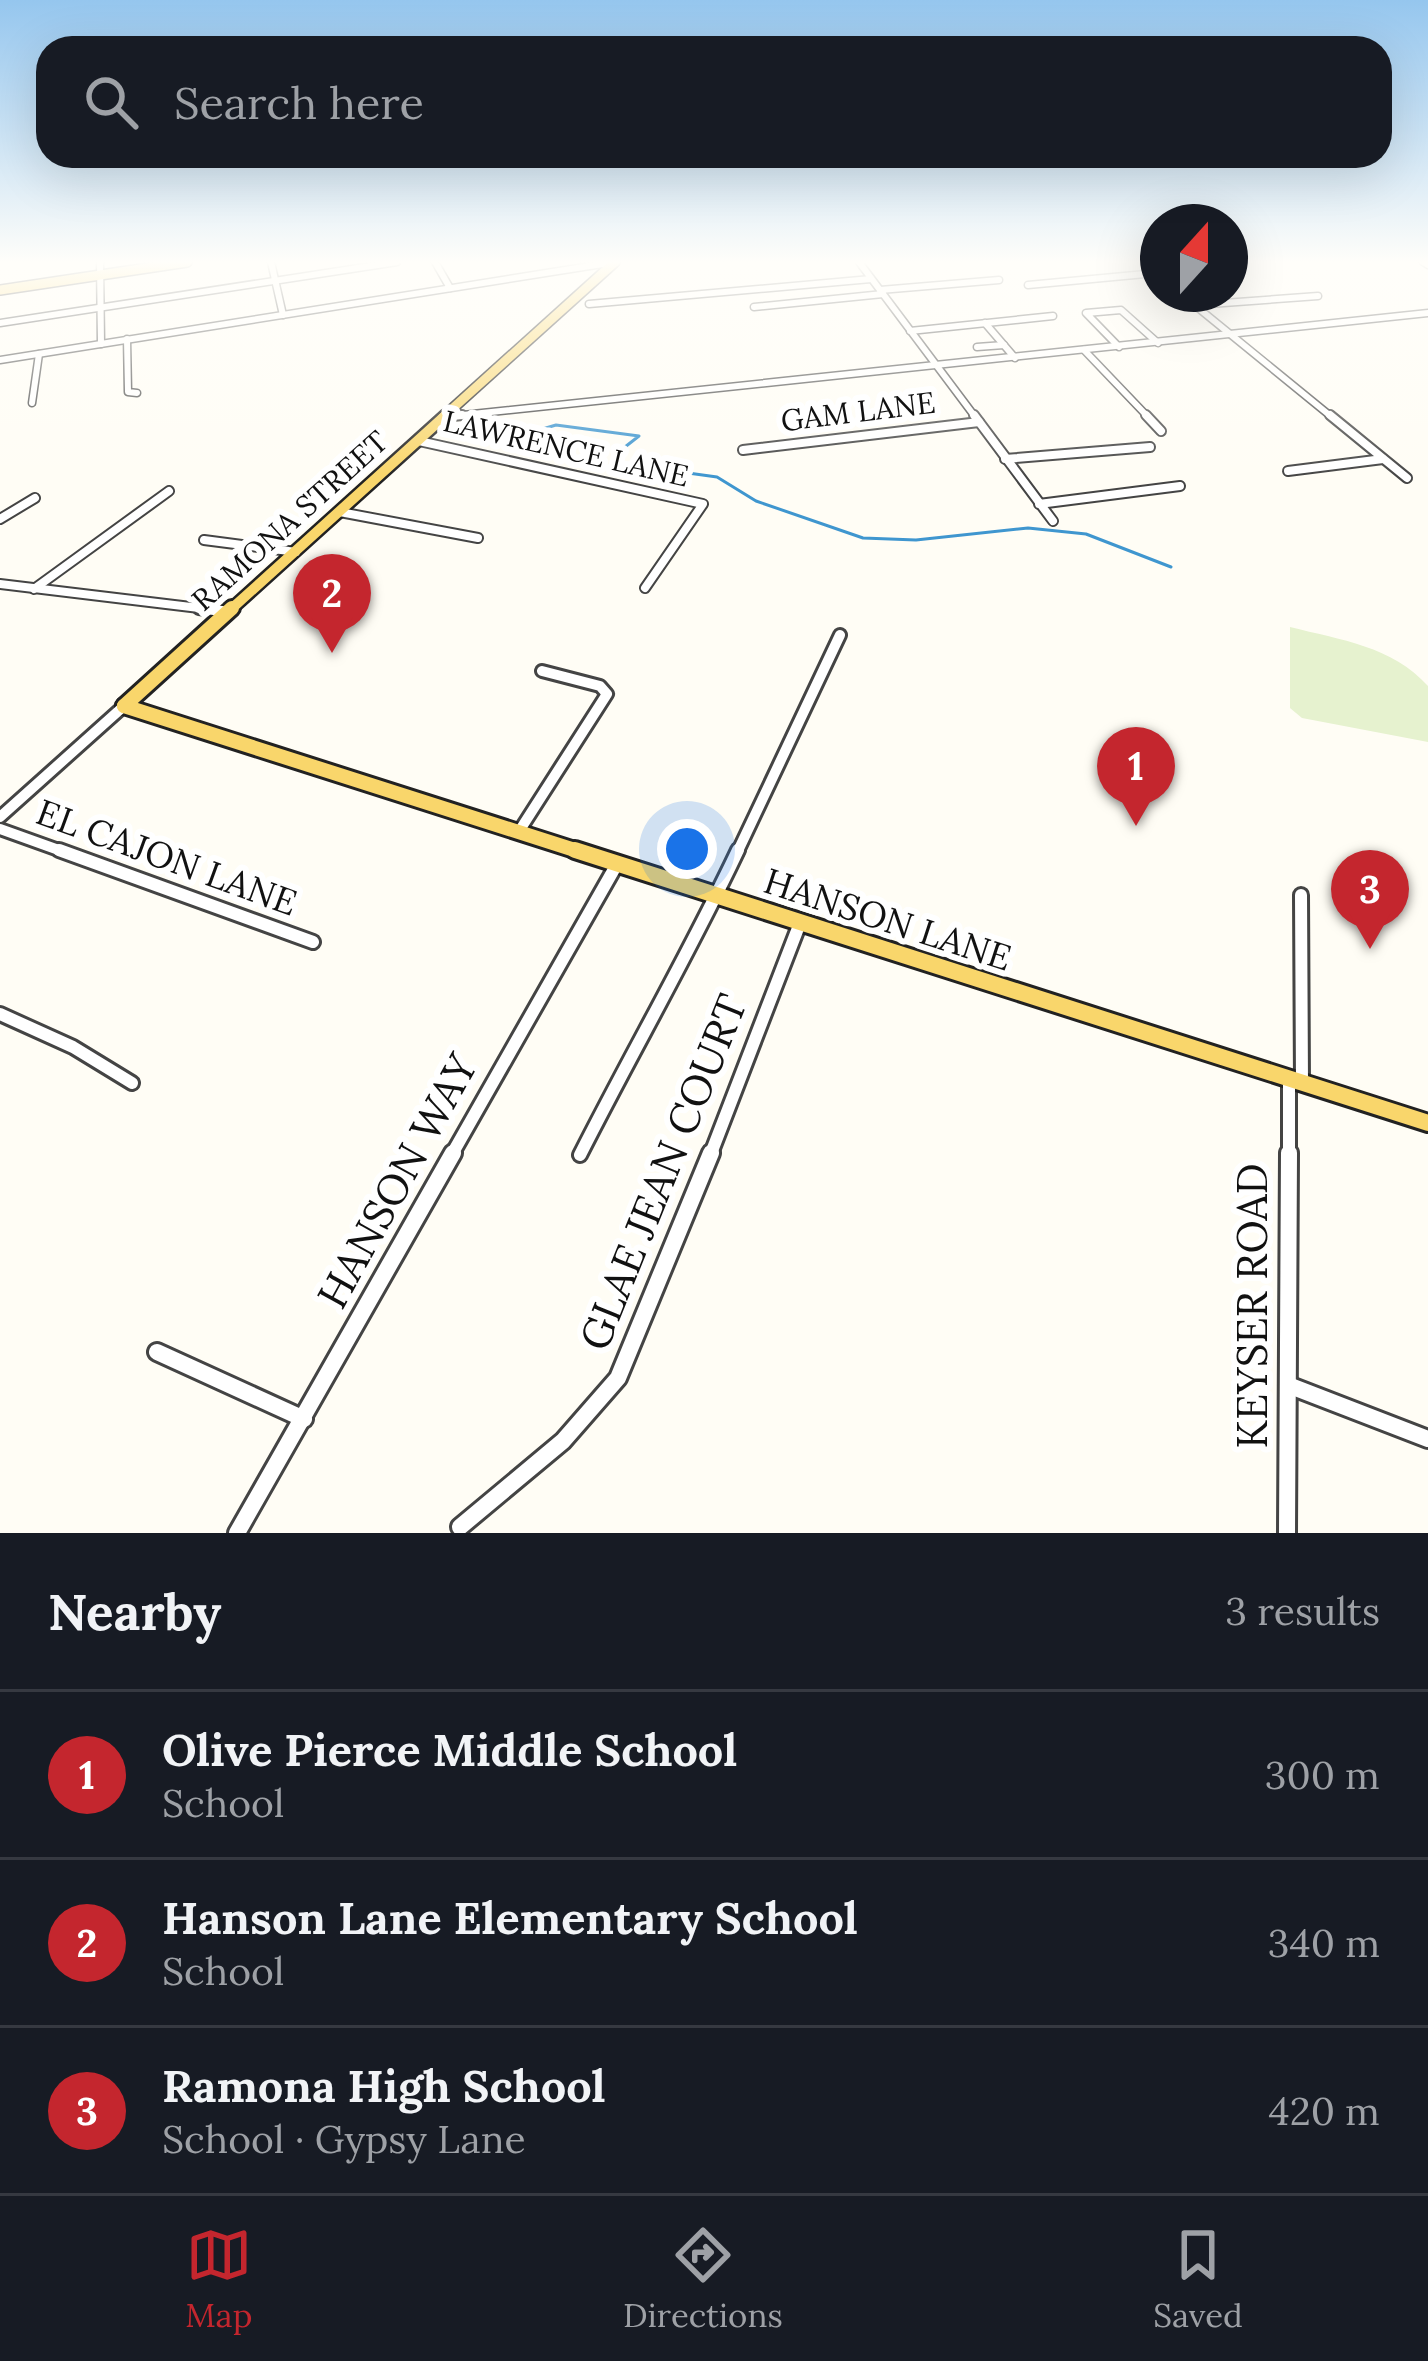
<!DOCTYPE html>
<html lang="en">
<head>
<meta charset="utf-8">
<style>
	:root { --surface:#171b24; --page:#242831; --text:#f1f3f6; --muted:#9ea1a6; --line:#363941; --accent:#c4262e }
	body { margin:0; font-family:Lora,serif; background:var(--page); color:var(--text) }
	.compass { position:absolute; left:1140px; top:204px; width:108px; height:108px; border-radius:50%; background:var(--surface); box-shadow:0 12px 48px #0002; rotate:21deg }
	.you { position:absolute; left:687px; top:849px; width:42px; height:42px; margin:-30px; border:9px solid #fff; border-radius:50%; background:#1a73e8; box-shadow:0 0 0 18px #1a73e833 }
	.badge { display:grid; place-items:center; width:78px; height:78px; border-radius:50%; background:var(--accent); color:#fff; font-size:39px; font-weight:700 }
	.pin { position:absolute; translate:-50% -99px; filter:drop-shadow(0 3px 6px #0008) }
	.pin::after { content:''; position:absolute; top:63px; width:42px; height:36px; background:inherit; clip-path:polygon(0 0,100% 0,50% 100%) }
	.list { margin:0; padding:0; list-style:none }
	h2 { display:flex; justify-content:space-between; align-items:center; height:156px; margin:0; padding:0 48px; font-size:51px }
	h2 small { font-size:39px; font-weight:400; color:var(--muted) }
	.list li { display:grid; grid-template-columns:78px 1fr auto; gap:36px; align-items:center; box-sizing:border-box; height:168px; padding:0 48px; border-top:3px solid var(--line) }
	.list b { display:block; font-size:45px; white-space:nowrap }
	.list p { margin:0; font-size:39px; white-space:nowrap; color:var(--muted) }
	.list em { font-size:39px; font-style:normal; color:var(--muted) }
	.icon { flex:none; width:66px; height:66px; fill:none; stroke:currentColor; stroke-width:2; stroke-linecap:round; stroke-linejoin:round }
	.map { position:relative; flex:none; width:1428px; height:1533px; overflow:hidden }
	.search { position:absolute; background:var(--surface); box-shadow:0 12px 48px #0002; left:36px; right:36px; top:36px; height:132px; display:flex; align-items:center; gap:30px; box-sizing:border-box; padding:0 42px; border-radius:36px; color:var(--muted); font-size:45px }
	.sheet { height:660px; background:var(--surface) }
	nav { display:flex; justify-content:space-around; align-items:center; box-sizing:border-box; height:168px; border-top:3px solid var(--line); background:var(--surface); font-size:33px; color:var(--muted) }
	nav a { display:grid; justify-items:center; gap:6px }
	nav .on { color:var(--accent) }
	.map>svg:first-child { display:block }
</style>
</head>
<body>
<div class="map">
<svg width="1428" height="1533" viewBox="0 0 1428 1533">
	<rect width="100%" height="100%" fill="#fffdf5"/>
	<path fill="#e6f2cf" d="M 1290,627 C 1341,640 1392,646 1428,686 L 1428,742 L 1302,718 L 1290,708 Z"/>
	<g fill="none" stroke-linecap="round" stroke-linejoin="round">
		<path stroke="#3f96cf" stroke-width="3" d="M 482,418 L 472,441 L 498,442 L 556,425 L 639,436 L 616,454 L 623,464 L 717,477 L 756,501 L 863,538 L 916,540 L 1028,528 L 1086,534 L 1171,567"/>
		<defs>
			<g id="minor-far4">
				<path d="M 100,262 L 101,344"/>
				<path d="M 271,262 L 283,315"/>
				<path d="M 435,262 L 450,288"/>
				<path d="M 859,262 L 976,418"/>
				<path d="M 1423,262 L 1428,265"/>
				<path d="M 1028,285 L 1156,273"/>
				<path d="M 880,290 L 999,280"/>
				<path d="M 1181,294 L 1333,418"/>
				<path d="M 589,304 L 871,279"/>
				<path d="M 1196,305 L 1318,296"/>
				<path d="M 754,307 L 883,294"/>
				<path d="M 0,323 L 397,262"/>
				<path d="M 985,323 L 1015,358"/>
				<path d="M 910,331 L 1053,316"/>
				<path d="M 127,339 L 128,392 L 137,393"/>
				<path d="M 977,347 L 1004,345"/>
				<path d="M 1119,347 L 1086,313 L 1121,310 L 1158,343"/>
				<path d="M 1084,350 L 1149,418"/>
				<path d="M 0,360 L 615,262"/>
				<path d="M 32,403 L 39,354"/>
				<path d="M 444,417 L 1428,313"/>
			</g>
			<g id="minor-far3">
				<path d="M 974,415 L 1053,521"/>
				<path d="M 1146,415 L 1161,431"/>
				<path d="M 1330,415 L 1407,478"/>
				<path d="M 444,417 L 462,415"/>
				<path d="M 419,441 L 703,504 L 645,588"/>
				<path d="M 743,450 L 979,422"/>
				<path d="M 1005,459 L 1150,447"/>
				<path d="M 1288,471 L 1383,459"/>
				<path d="M 1039,504 L 1180,486"/>
				<path d="M 340,512 L 478,538"/>
				<path d="M 0,519 L 35,498"/>
				<path d="M 204,540 L 296,552"/>
				<path d="M 0,584 L 224,611"/>
				<path d="M 34,589 L 169,491"/>
			</g>
			<g id="minor-far2">
				<path d="M 199,608 L 229,612"/>
				<path d="M 0,817 L 124,706"/>
				<path d="M 0,829 L 67,853"/>
				<path d="M 518,833 L 607,694 L 600,686 L 542,671"/>
				<path d="M 737,853 L 840,635"/>
			</g>
			<g id="minor-far1">
				<path d="M 59,850 L 313,942"/>
				<path d="M 1301,895 L 1302,1083"/>
				<path d="M 0,1014 L 73,1047 L 132,1083"/>
				<path d="M 580,1155 C 632,1052 689,954 738,850"/>
				<path d="M 451,1156 L 617,864"/>
				<path d="M 710,1156 L 800,923"/>
				<path d="M 1289,1156 L 1289,1078"/>
			</g>
			<g id="minor">
				<path d="M 157,1352 L 304,1419"/>
				<path d="M 1288,1385 L 1428,1439"/>
				<path d="M 460,1527 L 563,1441 L 618,1378 L 711,1153"/>
				<path d="M 237,1533 L 453,1153"/>
				<path d="M 1287,1533 L 1289,1153"/>
			</g>
			<g id="major-far3">
				<path d="M 0,290 L 187,262"/>
				<path d="M 442,418 L 615,262"/>
			</g>
			<path id="major-far2" d="M 229,611 L 446,415"/>
			<g id="major-far1">
				<path d="M 124,706 L 584,853"/>
				<path d="M 124,706 L 232,608"/>
			</g>
			<path id="major" d="M 575,850 L 1428,1123"/>
		</defs>
		<use href="#minor-far4" stroke="#444" stroke-width="9"/>
		<use href="#minor-far3" stroke="#444" stroke-width="12"/>
		<use href="#minor-far2" stroke="#444" stroke-width="16"/>
		<use href="#minor-far1" stroke="#444" stroke-width="18"/>
		<use href="#minor" stroke="#444" stroke-width="22"/>
		<use href="#major-far3" stroke="#222" stroke-width="12"/>
		<use href="#major-far2" stroke="#222" stroke-width="15"/>
		<use href="#major-far1" stroke="#222" stroke-width="20"/>
		<use href="#major" stroke="#222" stroke-width="22"/>
		<use href="#minor-far4" stroke="#fff" stroke-width="6"/>
		<use href="#minor-far3" stroke="#fff" stroke-width="8"/>
		<use href="#minor-far2" stroke="#fff" stroke-width="10"/>
		<use href="#minor-far1" stroke="#fff" stroke-width="12"/>
		<use href="#minor" stroke="#fff" stroke-width="16"/>
		<use href="#major-far3" stroke="#f9d66b" stroke-width="9"/>
		<use href="#major-far2" stroke="#f9d66b" stroke-width="10"/>
		<use href="#major-far1" stroke="#f9d66b" stroke-width="14"/>
		<use href="#major" stroke="#f9d66b" stroke-width="16"/>
	</g>
	<linearGradient id="sky" x2="0" y2="1"><stop stop-color="#95c6ee"/><stop offset="0.55" stop-color="#fffefa"/><stop offset="1" stop-color="#fffefa" stop-opacity="0"/></linearGradient>
	<rect width="1428" height="477" fill="url(#sky)"/>
	<g text-anchor="middle" stroke-width="12" stroke-linejoin="round" paint-order="stroke">
		<g font-size="30" fill="#111" stroke="#fff">
			<text transform="translate(858 412) rotate(-7)" y="10">GAM LANE</text>
			<text transform="translate(566 449) rotate(13)" y="10">LAWRENCE LANE</text>
			<text transform="translate(290 521) rotate(-42)" y="10">RAMONA STREET</text>
		</g>
		<g font-size="36" fill="#111" stroke="#fff">
			<text transform="translate(167 857) rotate(20)" y="13">EL CAJON LANE</text>
			<text transform="translate(888 919) rotate(18)" y="13">HANSON LANE</text>
		</g>
		<g font-size="42" fill="#111" stroke="#fff">
			<text transform="translate(663 1172) rotate(-68)" y="15">GLAE JEAN COURT</text>
			<text transform="translate(397 1181) rotate(-61)" y="15">HANSON WAY</text>
			<text transform="translate(1252 1306) rotate(-90)" y="15">KEYSER ROAD</text>
		</g>
	</g>
</svg>
<svg class="compass" viewBox="-18 -18 36 36"><path d="M0-13l5 13h-10z" fill="#e53935"/><path d="M0 13l5-13h-10z" fill="#9ea1a6"/></svg>
<div class="you"></div>
<div class="pin badge" style="left:1136px;top:826px">1</div>
<div class="pin badge" style="left:332px;top:653px">2</div>
<div class="pin badge" style="left:1370px;top:949px">3</div>
<div class="search"><svg class="icon" aria-label="search" viewBox="0 0 24 24"><circle cx="10" cy="10" r="6"/><path d="M15 15l6 6"/></svg>Search here</div>
</div>
<section class="sheet">
<h2>Nearby<small>3 results</small></h2>
<ul class="list">
<li><span class="badge">1</span><div><b>Olive Pierce Middle School</b><p>School</p></div><em>300 m</em></li>
<li><span class="badge">2</span><div><b>Hanson Lane Elementary School</b><p>School</p></div><em>340 m</em></li>
<li><span class="badge">3</span><div><b>Ramona High School</b><p>School · Gypsy Lane</p></div><em>420 m</em></li>
</ul>
</section>
<nav>
<a class="on"><svg class="icon" aria-label="map" viewBox="0 0 24 24"><path d="M3 6l6-2 6 2 6-2v14l-6 2-6-2-6 2zM9 4v14M15 6v14"/></svg>Map</a>
<a><svg class="icon" aria-label="directions" viewBox="0 0 24 24"><path d="M12 3l9 9-9 9-9-9zM9 14v-3h6M13 9l2 2-2 2"/></svg>Directions</a>
<a><svg class="icon" aria-label="saved" viewBox="0 0 24 24"><path d="M7 4h10v16l-5-4-5 4z"/></svg>Saved</a>
</nav>
</body>
</html>
